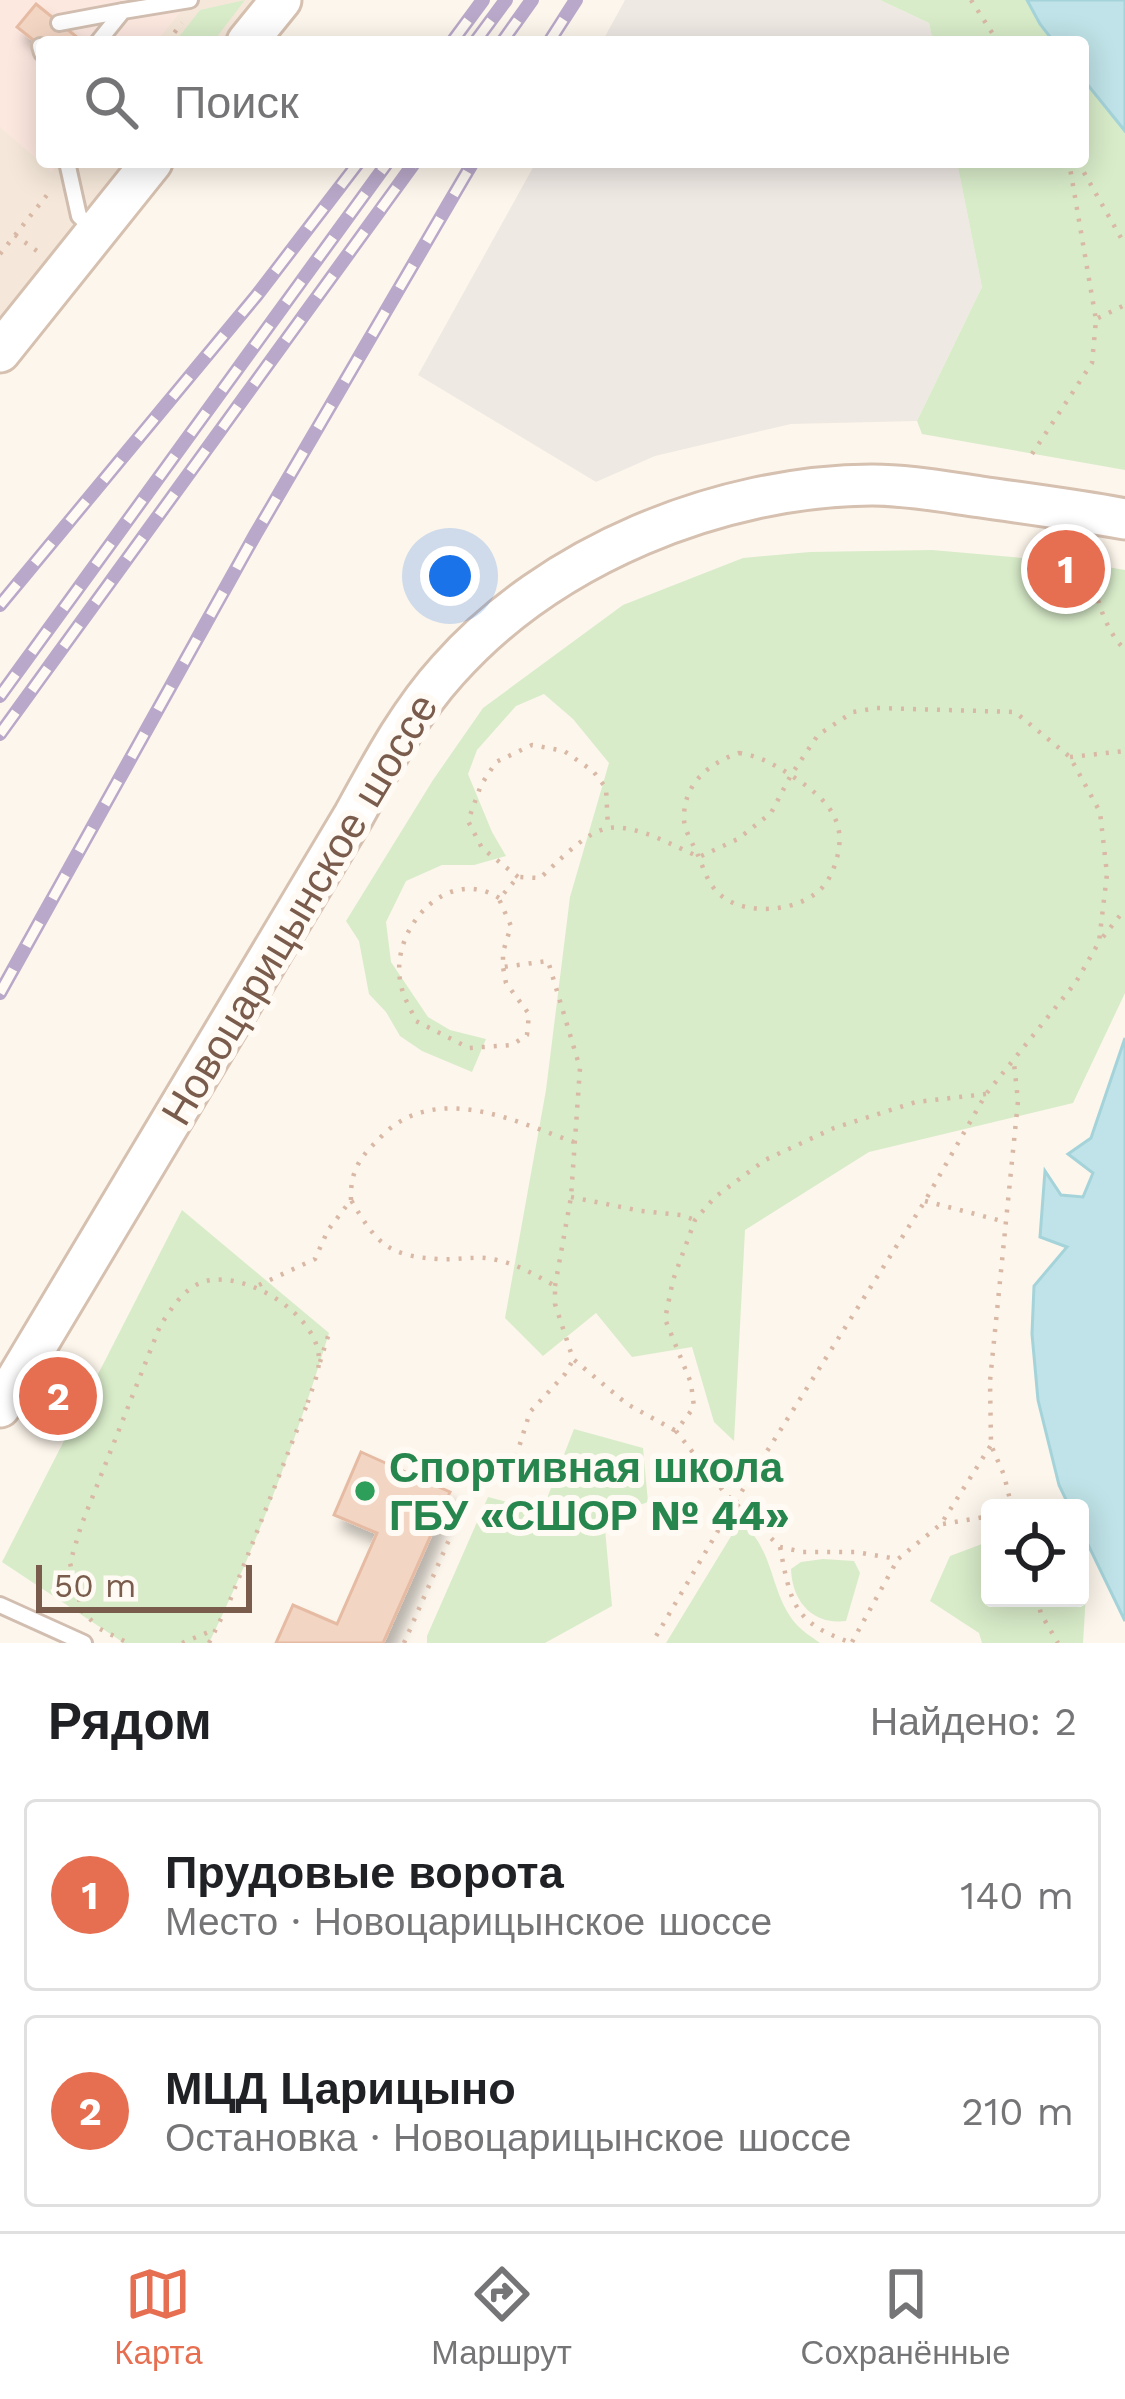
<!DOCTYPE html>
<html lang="ru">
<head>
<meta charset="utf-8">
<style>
	:root { --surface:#fff; --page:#f2f2f2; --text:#202124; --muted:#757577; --line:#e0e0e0; --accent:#e76f51 }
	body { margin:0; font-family:"Work Sans",sans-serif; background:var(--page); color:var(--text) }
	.controls { position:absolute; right:36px; bottom:36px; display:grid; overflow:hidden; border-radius:12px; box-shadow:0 6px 30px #0003 }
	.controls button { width:108px; height:108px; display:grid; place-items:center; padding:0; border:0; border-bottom:3px solid var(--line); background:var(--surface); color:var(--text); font:60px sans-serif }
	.scale { position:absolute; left:36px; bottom:30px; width:216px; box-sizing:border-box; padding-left:12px; border:6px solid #7a5c4d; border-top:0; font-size:33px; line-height:42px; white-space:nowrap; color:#7a5c4d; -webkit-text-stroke:9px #fffaf3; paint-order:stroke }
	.you { position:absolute; left:450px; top:576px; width:42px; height:42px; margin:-30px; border:9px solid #fff; border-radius:50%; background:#1a73e8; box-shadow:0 0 0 18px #1a73e833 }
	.badge { display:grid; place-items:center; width:78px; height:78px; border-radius:50%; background:var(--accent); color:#fff; font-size:39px; font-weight:700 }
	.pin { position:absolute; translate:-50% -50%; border:6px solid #fff; box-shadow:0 3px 12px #0006 }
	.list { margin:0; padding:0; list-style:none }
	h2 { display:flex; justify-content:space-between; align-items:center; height:156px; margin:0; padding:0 48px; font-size:51px }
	h2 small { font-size:39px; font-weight:400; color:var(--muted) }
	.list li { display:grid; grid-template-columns:78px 1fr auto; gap:36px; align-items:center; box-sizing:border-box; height:192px; margin:0 24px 24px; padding:0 24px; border:3px solid var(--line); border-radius:12px }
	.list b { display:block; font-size:45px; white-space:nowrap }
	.list p { margin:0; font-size:39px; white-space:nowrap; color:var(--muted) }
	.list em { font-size:39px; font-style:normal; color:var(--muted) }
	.icon { flex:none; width:66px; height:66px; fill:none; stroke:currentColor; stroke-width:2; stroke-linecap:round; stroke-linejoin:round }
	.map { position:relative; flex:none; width:1125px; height:1643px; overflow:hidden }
	.search { position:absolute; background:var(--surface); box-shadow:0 6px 30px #0003; left:36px; right:36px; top:36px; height:132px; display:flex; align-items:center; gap:30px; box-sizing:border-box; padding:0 42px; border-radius:12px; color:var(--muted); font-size:45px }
	.sheet { height:588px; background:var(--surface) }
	nav { display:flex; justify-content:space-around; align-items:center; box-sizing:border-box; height:168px; border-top:3px solid var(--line); background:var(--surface); font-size:33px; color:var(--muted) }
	nav a { display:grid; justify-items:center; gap:6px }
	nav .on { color:var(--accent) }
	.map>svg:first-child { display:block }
</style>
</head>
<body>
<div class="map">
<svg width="1125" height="1643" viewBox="0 0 1125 1643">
	<defs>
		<filter id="shadow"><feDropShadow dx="7" dy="13" stdDeviation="6" flood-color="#0004"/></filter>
	</defs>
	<rect width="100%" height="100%" fill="#fdf6ec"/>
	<path fill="#f5e8da" d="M 0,0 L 271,0 L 235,42 L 42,42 L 42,162 L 134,162 L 0,321 Z"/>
	<path fill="#fde8e0" d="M 0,0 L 190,0 L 156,42 L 42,42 L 42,162 L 60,162 L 52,172 L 0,127 Z"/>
	<g fill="#efe9e4">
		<path d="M 625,0 L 880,0 L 929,23 L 933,42 L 602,42 Z"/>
		<path d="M 536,162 L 957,162 L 982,287 L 917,421 L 791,424 L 655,456 L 596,482 L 418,375 Z"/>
	</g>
	<g fill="#d8ecc9">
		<path d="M 245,0 L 213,42 L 175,42 L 200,10 Z"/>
		<path d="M 880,0 L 1125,0 L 1125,470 L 922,434 L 917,421 L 982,287 L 957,162 L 1083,162 L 1083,42 L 933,42 L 929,23 Z"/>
		<path d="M 932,550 L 1090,564 L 1125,570 L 1125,993 L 1073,1103 L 869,1152 L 745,1230 L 734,1441 L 714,1422 L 692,1347 L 632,1357 L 596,1313 L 543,1356 L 505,1318 L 546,1090 L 570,897 L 609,763 L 573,719 L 544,694 L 516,706 L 477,750 L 468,774 L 492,832 L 506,856 L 474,865 L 442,865 L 406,881 L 386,922 L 391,962 L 428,1017 L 450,1030 L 486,1039 L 472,1072 L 422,1051 L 400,1036 L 386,1012 L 369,994 L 359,941 L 346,921 L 433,780 L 483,708 L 623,605 L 743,558 L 810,552 Z"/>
		<path d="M 182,1210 L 329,1333 C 297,1438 257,1544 209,1643 L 124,1643 L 2,1562 Z"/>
		<path d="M 574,1429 L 643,1448 L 648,1502 L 604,1518 L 612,1606 L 545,1643 L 427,1643 L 427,1636 L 488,1497 L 542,1511 Z"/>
		<path d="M 744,1525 C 775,1552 770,1594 796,1624 C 802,1631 812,1637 820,1643 L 666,1643 L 736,1528 Z"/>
		<path d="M 990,1541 L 990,1598 L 1026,1598 L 1029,1601 L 1080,1598 L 1080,1595 L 1086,1594 L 1083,1643 L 982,1643 L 979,1633 L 930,1601 L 950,1556 Z"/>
		<path d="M 823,1559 L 854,1561 L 860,1573 L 846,1621 C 812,1625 792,1601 791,1569 L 801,1562 Z"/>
	</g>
	<g fill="#bfe3e8" stroke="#a5d3da" stroke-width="3">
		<path d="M 1027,0 L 1125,0 L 1125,131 L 1083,79 L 1083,42 L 1054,42 L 1040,24 Z"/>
		<path d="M 1125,1038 L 1125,1621 L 1080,1528 L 1080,1508 L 1070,1508 L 1059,1485 L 1038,1400 L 1032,1334 L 1034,1286 L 1067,1247 L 1040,1237 L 1045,1171 L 1061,1195 L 1083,1197 L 1093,1173 L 1068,1154 L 1091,1138 Z"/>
	</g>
	<g fill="#f3d5c3" stroke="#e6bba3" stroke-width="3" filter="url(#shadow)">
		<path d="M 36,4 L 83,42 L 42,42 L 42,47 L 17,27 Z"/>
		<path d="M 361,1452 L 450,1492 L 383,1643 L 276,1643 L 293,1605 L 337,1624 L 377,1533 L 334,1515 Z"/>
	</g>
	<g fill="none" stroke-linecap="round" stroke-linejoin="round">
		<defs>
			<g id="service">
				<path d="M 59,23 L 123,11"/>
				<path d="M 98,42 L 123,11 L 190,0"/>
				<path d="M 40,46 L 42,53"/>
				<path d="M 67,162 L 79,216 L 92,228"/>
				<path d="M 0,1605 L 84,1643"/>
			</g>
			<g id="secondary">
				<path d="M 247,42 L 281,0"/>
				<path d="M 0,352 L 152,162"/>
				<path d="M 0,1407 L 354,815 C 382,764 409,713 448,670 C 550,555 719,486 872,485 C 908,485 945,492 981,497 C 1029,504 1077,510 1125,519"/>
			</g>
		</defs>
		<use href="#service" stroke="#d1beb0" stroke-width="20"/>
		<use href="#secondary" stroke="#d6c0b0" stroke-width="45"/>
		<g stroke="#d9b8a5" stroke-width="4.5" stroke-dasharray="3 9" stroke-linecap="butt">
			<path d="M 971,0 L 998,42"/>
			<path d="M 167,42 L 182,23"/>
			<path d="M 1078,162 L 1125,245"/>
			<path d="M 15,235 L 37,251"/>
			<path d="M 0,254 L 51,190"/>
			<path d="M 1098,318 L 1125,305"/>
			<path d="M 1032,454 L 1092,363 L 1096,320 L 1069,162"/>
			<path d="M 1092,553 C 1088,578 1105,634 1125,649"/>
			<path d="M 739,753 C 761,756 779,767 798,780 C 829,801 849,824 835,864 C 832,875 825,887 815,894 C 788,914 734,916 713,887 C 706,878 702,864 697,853 C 693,844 684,830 684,819 C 683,784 709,763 739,753 Z"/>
			<path d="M 1070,757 L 1125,751"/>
			<path d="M 518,877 L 482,848 L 468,821 L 481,785 L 496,762 L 532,745 L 564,751 L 593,771 L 606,788 L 608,828"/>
			<path d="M 499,898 C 446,864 388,931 401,985 C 403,997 411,1009 416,1021 L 469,1048 L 512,1045 L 527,1035 L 529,1014 L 506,983 L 503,967"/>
			<path d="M 1103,937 L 1125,909"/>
			<path d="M 986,1094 L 916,1102 L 834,1128 L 765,1160 L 715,1197 L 695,1220 L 673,1280 L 665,1319 L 691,1383 L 694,1407 L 676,1431 L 724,1492 L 780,1547 L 803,1552 L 855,1552 L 898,1559 L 941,1524 L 991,1445"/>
			<path d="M 571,1197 L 641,1211 L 681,1215 L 695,1220"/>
			<path d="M 351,1200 C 350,1176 357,1160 375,1143 C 381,1137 388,1129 396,1124 C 451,1088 519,1123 574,1142"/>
			<path d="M 925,1201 L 1006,1222"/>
			<path d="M 259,1285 L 315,1259 L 328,1230 L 351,1200 C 376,1242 386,1256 438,1259 C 454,1260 470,1257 485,1258 C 512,1261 532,1273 555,1286 L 555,1304 L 573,1359 L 627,1404 L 676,1431"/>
			<path d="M 555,1286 L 571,1197 L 580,1068 L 548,961 L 503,967 L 503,952 L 511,926 L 499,899 L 518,877 L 540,878 C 557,863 586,831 609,828 C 636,824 674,846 699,857 L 738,839 L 771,813 L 791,775 L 818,735 L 853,712 L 877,708 L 1015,712 L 1070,757 L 1100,812 L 1107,874 L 1099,942 L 1076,982 L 986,1094 L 925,1201 L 735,1502 L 652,1643"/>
			<path d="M 320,1362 L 329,1333"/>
			<path d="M 1012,1508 L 1004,1475 L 991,1445 L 990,1381 L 1018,1101 L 1014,1063"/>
			<path d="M 943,1524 L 990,1516"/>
			<path d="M 780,1547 C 791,1605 794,1623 852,1643"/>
			<path d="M 1037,1598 L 1041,1614 L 1058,1643"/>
			<path d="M 92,1621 L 82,1611 L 70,1563 L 81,1526 L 160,1326 C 171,1309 185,1286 206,1281 C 247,1271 319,1315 319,1360 C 319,1374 311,1391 307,1405"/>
			<path d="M 100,1629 L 128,1643"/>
			<path d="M 852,1642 L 898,1559"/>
			<path d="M 182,1643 L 211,1631 L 214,1628"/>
			<path d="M 209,1643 L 229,1603 L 306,1407"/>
			<path d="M 404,1643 L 475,1480 L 498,1474 L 514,1463 L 530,1412 L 565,1374 L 573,1360"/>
		</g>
		<use href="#service" stroke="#fff" stroke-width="14"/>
		<use href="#secondary" stroke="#fff" stroke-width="39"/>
		<defs>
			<g id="rail">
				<path d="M 452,42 L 483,0"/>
				<path d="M 475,42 L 506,0"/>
				<path d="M 502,42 L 532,0"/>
				<path d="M 549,42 L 576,0"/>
				<path d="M 0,605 L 257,295 L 359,162"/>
				<path d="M 0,696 L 388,162"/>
				<path d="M 0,734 L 415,162"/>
				<path d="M 0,993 L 255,535 L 473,162"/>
			</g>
		</defs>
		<use href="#rail" stroke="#b9a8c9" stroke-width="14"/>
		<use href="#rail" stroke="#fffaf3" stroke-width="9" stroke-dasharray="27" stroke-linecap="butt"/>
	</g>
	<circle fill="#2e9e5b" stroke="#fffaf3" stroke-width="4.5" cx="365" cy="1491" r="12"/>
	<g text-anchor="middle" stroke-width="12" stroke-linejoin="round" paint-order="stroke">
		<g font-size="42" fill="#7a5c4d" stroke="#fffaf3">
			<text transform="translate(299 909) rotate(-59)" y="15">Новоцарицынское шоссе</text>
		</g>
		<g font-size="42" font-weight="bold" fill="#27864d" stroke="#fffaf3" text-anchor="start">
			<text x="389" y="1482">Спортивная школа<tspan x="389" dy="48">ГБУ «СШОР № 44»</tspan></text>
		</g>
	</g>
</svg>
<div class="controls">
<button><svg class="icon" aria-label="locate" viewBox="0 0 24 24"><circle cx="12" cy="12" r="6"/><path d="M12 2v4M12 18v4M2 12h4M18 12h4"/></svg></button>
</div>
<div class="scale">50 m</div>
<div class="you"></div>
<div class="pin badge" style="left:1066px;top:569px">1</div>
<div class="pin badge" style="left:58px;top:1396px">2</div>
<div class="search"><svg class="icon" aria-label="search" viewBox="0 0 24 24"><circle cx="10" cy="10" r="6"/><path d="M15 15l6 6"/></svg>Поиск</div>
</div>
<section class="sheet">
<h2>Рядом<small>Найдено: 2</small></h2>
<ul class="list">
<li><span class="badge">1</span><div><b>Прудовые ворота</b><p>Место · Новоцарицынское шоссе</p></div><em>140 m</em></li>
<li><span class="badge">2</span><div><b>МЦД Царицыно</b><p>Остановка · Новоцарицынское шоссе</p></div><em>210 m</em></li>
</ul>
</section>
<nav>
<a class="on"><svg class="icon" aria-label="map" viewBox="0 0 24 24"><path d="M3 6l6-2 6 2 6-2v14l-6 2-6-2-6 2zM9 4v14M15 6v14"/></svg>Карта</a>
<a><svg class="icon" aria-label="directions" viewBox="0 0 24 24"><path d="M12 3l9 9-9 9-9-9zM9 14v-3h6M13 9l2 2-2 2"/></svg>Маршрут</a>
<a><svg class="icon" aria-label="saved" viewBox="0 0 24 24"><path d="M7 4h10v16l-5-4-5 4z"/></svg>Сохранённые</a>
</nav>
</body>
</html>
